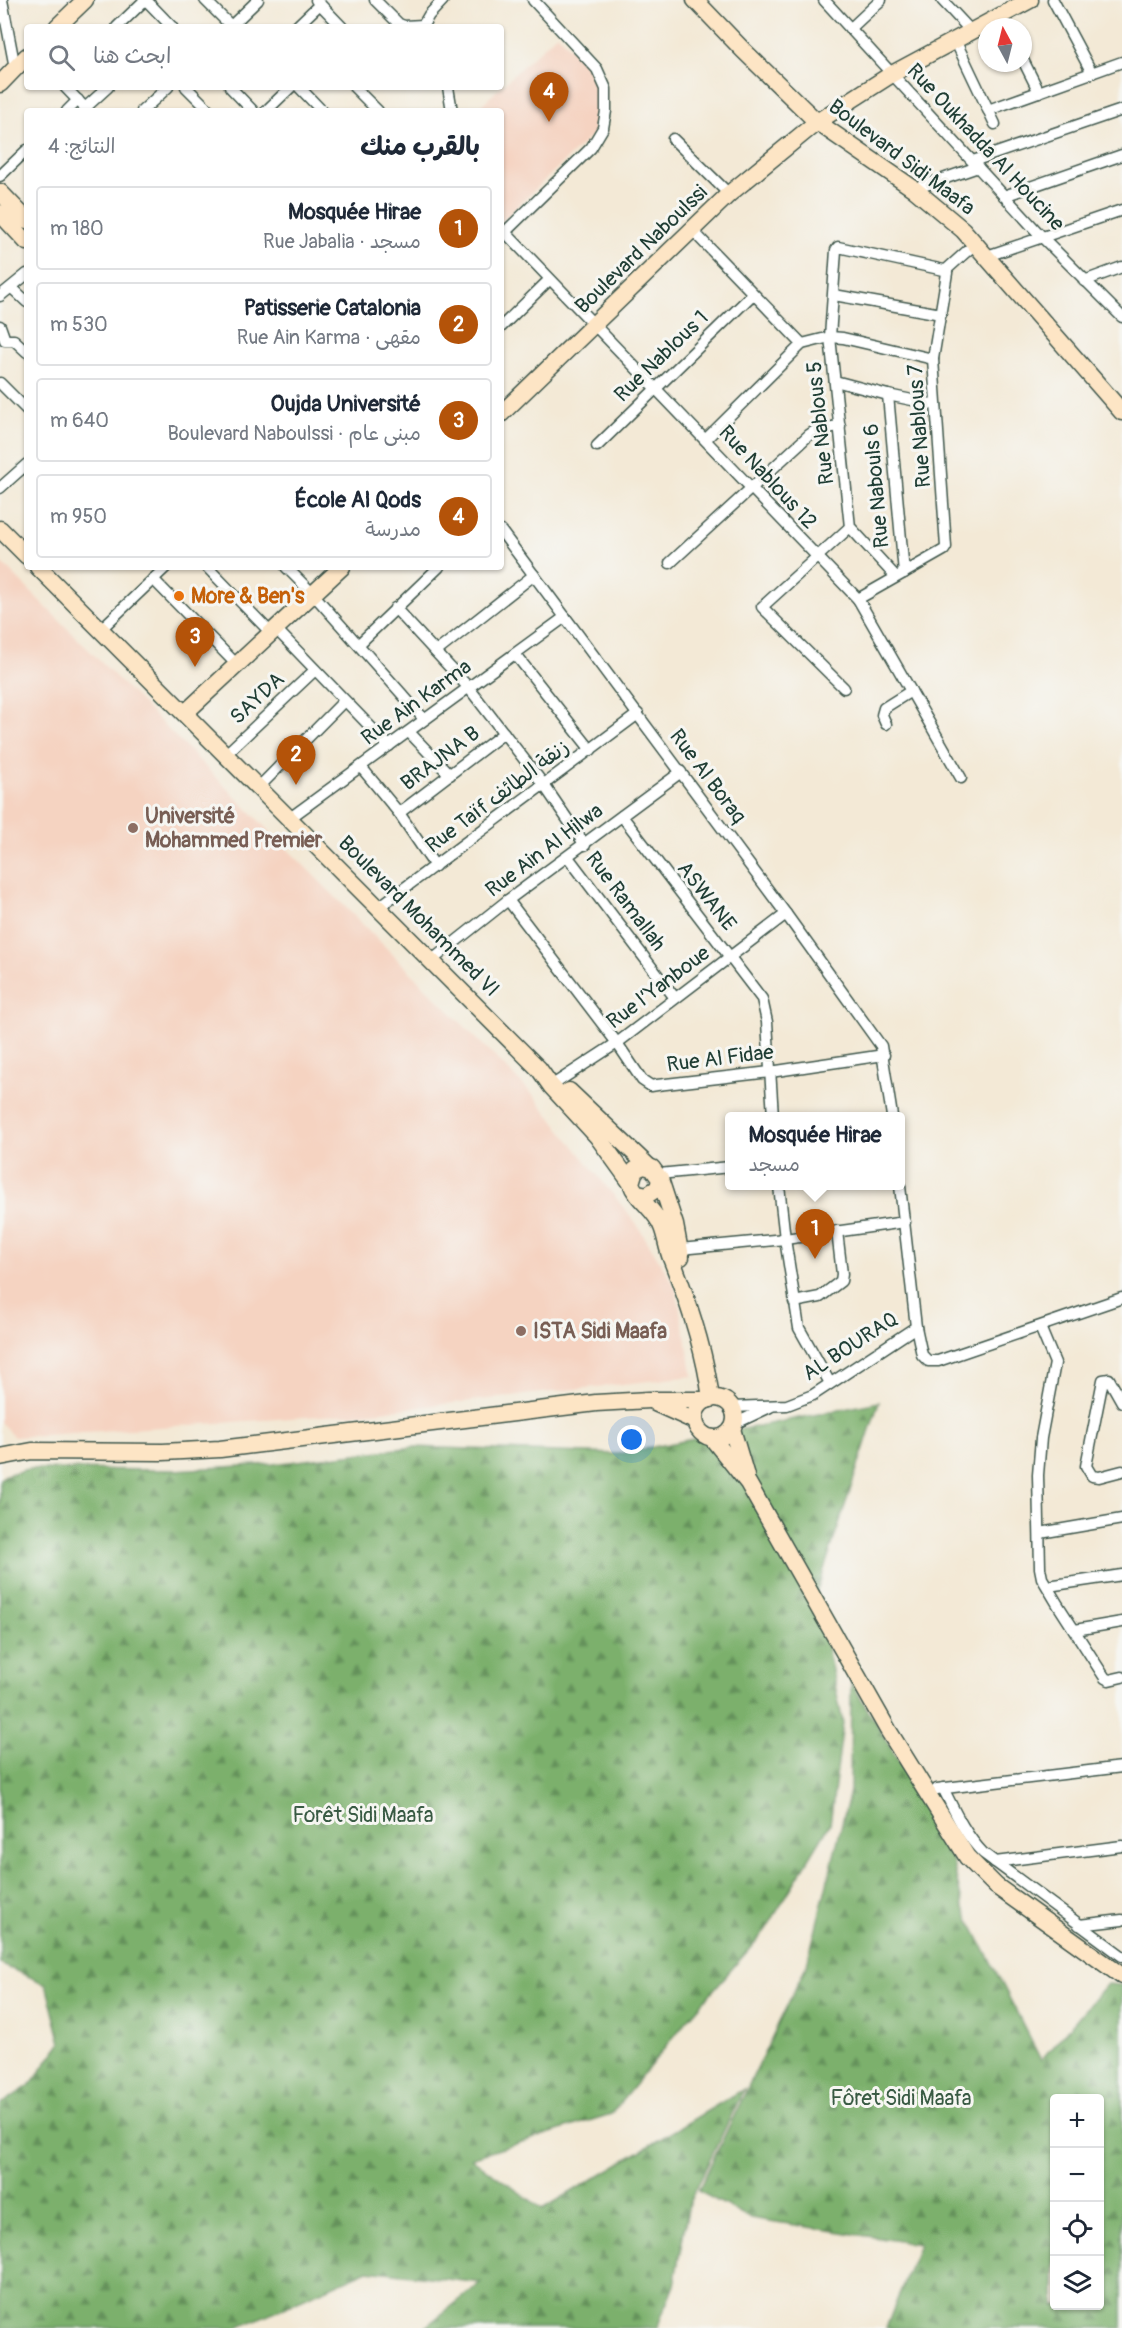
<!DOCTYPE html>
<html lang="ar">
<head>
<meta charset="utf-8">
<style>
	:root { --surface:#fff; --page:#f2f2f3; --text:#1f2937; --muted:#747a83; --line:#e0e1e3; --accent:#b45309 }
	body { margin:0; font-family:Pangolin,"Playpen Sans Arabic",sans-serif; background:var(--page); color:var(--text); direction:rtl }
	.controls { position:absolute; right:18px; bottom:18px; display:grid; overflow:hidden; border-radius:6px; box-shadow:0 2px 4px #0004 }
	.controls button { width:54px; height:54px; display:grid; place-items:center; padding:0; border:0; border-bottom:2px solid var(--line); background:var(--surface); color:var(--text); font:30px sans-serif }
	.compass { position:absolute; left:978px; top:18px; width:54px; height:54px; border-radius:50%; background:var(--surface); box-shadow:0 2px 4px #0004; rotate:353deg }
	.you { position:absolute; left:632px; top:1440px; width:21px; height:21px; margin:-15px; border:4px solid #fff; border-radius:50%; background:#1a73e8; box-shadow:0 0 0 9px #1a73e833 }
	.badge { display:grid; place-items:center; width:39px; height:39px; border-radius:50%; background:var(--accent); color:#fff; font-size:20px; font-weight:700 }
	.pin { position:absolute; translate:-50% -50px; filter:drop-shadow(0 2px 3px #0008) }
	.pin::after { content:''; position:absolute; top:32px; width:21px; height:18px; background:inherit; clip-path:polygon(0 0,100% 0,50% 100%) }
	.popup { position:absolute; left:725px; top:1112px; width:180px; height:78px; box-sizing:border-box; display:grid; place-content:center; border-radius:6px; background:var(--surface); filter:drop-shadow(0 2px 4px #0005); font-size:20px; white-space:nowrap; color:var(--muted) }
	.popup b { font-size:22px; color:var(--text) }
	.popup::after { content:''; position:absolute; left:50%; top:100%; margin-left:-12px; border:12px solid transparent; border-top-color:var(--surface) }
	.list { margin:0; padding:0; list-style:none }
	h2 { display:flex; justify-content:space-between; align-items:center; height:78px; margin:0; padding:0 24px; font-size:26px }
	h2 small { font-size:20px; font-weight:400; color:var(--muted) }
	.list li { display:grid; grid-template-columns:39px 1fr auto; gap:18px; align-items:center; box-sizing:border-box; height:84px; margin:0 12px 12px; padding:0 12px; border:2px solid var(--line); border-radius:6px }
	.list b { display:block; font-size:22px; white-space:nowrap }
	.list p { margin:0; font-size:20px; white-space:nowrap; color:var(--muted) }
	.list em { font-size:20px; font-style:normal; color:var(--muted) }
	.icon { flex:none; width:33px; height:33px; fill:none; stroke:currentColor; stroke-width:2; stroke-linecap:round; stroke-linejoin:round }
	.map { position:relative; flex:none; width:1122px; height:2328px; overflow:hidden; direction:ltr }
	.search { position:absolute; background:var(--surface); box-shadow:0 2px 4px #0004; left:24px; top:24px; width:480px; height:66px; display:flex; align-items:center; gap:15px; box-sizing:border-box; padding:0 21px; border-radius:6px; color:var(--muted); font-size:22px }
	.panel { position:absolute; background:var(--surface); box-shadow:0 2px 4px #0004; left:24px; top:108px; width:480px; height:462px; border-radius:6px; direction:rtl }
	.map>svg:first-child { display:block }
</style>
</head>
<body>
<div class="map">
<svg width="1122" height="2328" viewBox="0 0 1122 2328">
	<defs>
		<pattern id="forest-firs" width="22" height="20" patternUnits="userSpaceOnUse" patternTransform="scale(1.5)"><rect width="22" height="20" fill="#7bb06c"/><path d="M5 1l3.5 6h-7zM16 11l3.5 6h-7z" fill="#64905a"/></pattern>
	</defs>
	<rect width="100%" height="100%" fill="#f6f6f2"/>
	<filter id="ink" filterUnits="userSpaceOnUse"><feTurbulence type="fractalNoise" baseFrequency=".0167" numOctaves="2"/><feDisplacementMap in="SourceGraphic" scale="12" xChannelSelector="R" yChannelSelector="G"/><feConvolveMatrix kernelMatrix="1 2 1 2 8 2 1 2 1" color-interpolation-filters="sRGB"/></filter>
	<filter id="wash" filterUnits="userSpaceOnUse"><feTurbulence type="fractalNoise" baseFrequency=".008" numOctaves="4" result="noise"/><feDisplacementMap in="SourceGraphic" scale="24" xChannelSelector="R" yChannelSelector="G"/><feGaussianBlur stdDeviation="1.35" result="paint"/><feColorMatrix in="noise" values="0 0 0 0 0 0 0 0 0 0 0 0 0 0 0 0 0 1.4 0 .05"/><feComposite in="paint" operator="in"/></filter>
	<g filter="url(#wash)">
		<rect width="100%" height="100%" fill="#f3e9d6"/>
		<g fill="#f5d3c1">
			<path d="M 557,34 L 590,68 L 602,97 L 594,133 L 501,222 L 501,111 L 475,111 Z"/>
			<path d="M 0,561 L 533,1095 L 636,1223 L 675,1286 L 693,1376 L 364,1413 L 14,1437 L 0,1422 Z"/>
		</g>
		<g fill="url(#forest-firs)" stroke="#4d7650" stroke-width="1.5" fill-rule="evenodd">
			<path d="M 879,1402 L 816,1594 L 843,1723 L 830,1824 L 765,1931 L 689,2018 L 611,2114 L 471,2158 L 543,2209 L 744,2089 L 689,2203 L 674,2285 L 657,2328 L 424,2328 L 481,2283 L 368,2270 L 237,2328 L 0,2328 L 0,2105 L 30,2085 L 61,2043 L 46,1984 L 0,1964 L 0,1479 L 6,1475 L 28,1469 L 175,1470 L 273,1464 L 414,1447 L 618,1454 Z"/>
			<path d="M 851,1682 L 949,1845 L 963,1907 L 1041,2060 L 1107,1984 L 1122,1985 L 1122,2328 L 886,2328 L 919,2244 L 750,2218 L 698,2191 L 807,1964 L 850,1791 ZM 1054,2098 L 1100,2098 L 1100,2306 L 1054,2306 Z"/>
		</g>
	</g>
	<g filter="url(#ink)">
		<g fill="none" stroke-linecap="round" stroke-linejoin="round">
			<defs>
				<g id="street">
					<path d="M 2,0 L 15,68"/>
					<path d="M 146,0 L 172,27"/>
					<path d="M 205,0 L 232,27"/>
					<path d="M 316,0 L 342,27"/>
					<path d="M 375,0 L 399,24 L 404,26 L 423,25"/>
					<path d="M 824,0 L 1042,237 L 1122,317"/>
					<path d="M 942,0 L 971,31"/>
					<path d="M 1053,0 L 1092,73"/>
					<path d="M 1000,16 L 1006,27"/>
					<path d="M 117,27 L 145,0"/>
					<path d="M 230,27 L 258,0"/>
					<path d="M 296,27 L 320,4"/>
					<path d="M 422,27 L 429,15 L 443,0"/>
					<path d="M 850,29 L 881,0"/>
					<path d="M 955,40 L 995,124"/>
					<path d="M 1023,60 L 1039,92"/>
					<path d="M 65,87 L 88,111"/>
					<path d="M 186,87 L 210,111"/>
					<path d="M 230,87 L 253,111"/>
					<path d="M 299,87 L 322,111"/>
					<path d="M 354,87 L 378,111"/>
					<path d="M 448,87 L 452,111"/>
					<path d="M 85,108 L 108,87"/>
					<path d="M 988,110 L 1122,62"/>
					<path d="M 67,111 L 78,100"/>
					<path d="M 142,111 L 168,87"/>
					<path d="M 266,111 L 291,87"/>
					<path d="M 673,139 L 729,194"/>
					<path d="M 973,161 L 1122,110"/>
					<path d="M 0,176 L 27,150"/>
					<path d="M 914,189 L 978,167"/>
					<path d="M 1004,196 L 1122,155"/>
					<path d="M 692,230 L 802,344"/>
					<path d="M 505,232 L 858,599 L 961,778"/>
					<path d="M 501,236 L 591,148 L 603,128 L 606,111 L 606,89 L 597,69 L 533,0"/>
					<path d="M 987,256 L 1122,210"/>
					<path d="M 946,270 L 976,243"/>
					<path d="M 1084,281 L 1122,267"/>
					<path d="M 12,288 L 27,302"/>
					<path d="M 834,295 L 941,314"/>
					<path d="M 0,296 L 27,274"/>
					<path d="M 0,326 L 5,340 L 14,340 L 27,352"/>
					<path d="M 501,327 L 549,280"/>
					<path d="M 835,381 L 888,395 L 936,405"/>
					<path d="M 0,383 L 27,410"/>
					<path d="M 888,395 L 904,573"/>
					<path d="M 706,439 L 802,344 L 830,337 L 843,338 L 933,359"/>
					<path d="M 597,446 L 752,295"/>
					<path d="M 0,488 L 27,464"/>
					<path d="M 501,531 L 786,914 L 881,1046 L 892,1116"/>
					<path d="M 670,563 L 809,435 L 818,429 L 840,426"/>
					<path d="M 207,567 L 272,634"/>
					<path d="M 286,567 L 314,595 L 424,719"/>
					<path d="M 153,579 L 238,666"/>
					<path d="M 858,599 L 944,550 L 946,547 L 933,359 L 947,273 L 944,270 L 838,247 L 836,250 L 830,337 L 850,527 L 896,577"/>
					<path d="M 395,608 L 469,688 L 544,785 L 585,845"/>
					<path d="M 100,630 L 166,567"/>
					<path d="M 277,630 L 389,746"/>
					<path d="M 359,644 L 439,567"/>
					<path d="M 436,652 L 534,575"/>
					<path d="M 515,654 L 591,750"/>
					<path d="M 844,688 L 762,607 L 850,527"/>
					<path d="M 886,724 L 882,715 L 884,708 L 911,691"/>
					<path d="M 409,732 L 450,775"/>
					<path d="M 226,754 L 315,670"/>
					<path d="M 361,767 L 399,813 L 435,866"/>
					<path d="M 259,787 L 344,701"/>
					<path d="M 399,813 L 504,733"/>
					<path d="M 622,816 L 762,999 L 767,1022 L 773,1116"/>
					<path d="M 290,818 L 565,617"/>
					<path d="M 568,857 L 675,998"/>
					<path d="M 508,900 L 617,1043 L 642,1080 L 651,1086 L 657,1085 L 770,1072 L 884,1055"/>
					<path d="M 379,907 L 638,714"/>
					<path d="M 431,961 L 508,900 L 681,772"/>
					<path d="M 551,1086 L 617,1043 L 786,914"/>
					<path d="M 659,1174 L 730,1167"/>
					<path d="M 779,1186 L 785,1239 L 799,1328 L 830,1383"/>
					<path d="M 680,1249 L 785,1239 L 905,1222"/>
					<path d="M 794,1302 L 820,1297 L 841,1281 L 842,1274 L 837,1231"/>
					<path d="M 916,1327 L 922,1355 L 928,1361 L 938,1361 L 1122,1298"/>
					<path d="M 1040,1327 L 1055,1363 L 1041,1438 L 1038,1475 L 1040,1568 L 1042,1578 L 1058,1605 L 1105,1678 L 1109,1680 L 1122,1677"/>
					<path d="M 1122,1402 L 1109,1379 L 1103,1380 L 1086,1466 L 1092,1476 L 1099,1477 L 1122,1471"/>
					<path d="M 732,1407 L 787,1405 L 813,1395 L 916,1327 L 900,1186"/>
					<path d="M 734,1424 L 770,1407"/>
					<path d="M 1040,1533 L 1122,1519"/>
					<path d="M 1048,1586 L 1122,1575"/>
					<path d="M 1075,1630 L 1122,1622"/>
					<path d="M 943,1788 C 954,1810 965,1835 983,1853 L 1122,1956"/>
					<path d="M 937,1789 L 1122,1767"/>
					<path d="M 995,1862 L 1122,1846"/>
					<path d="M 1079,1925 L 1122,1920"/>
				</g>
				<g id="secondary">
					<path d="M 695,0 L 743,50 L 817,122 L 914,189 L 963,230 L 1122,412"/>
					<path d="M 57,27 L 85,0"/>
					<path d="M 0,84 L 27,56"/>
					<path d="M 0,192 L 27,220"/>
					<path d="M 0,213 L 27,242"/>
					<path d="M 501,414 L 729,194 L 817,122 L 892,74 L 1030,0"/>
					<path d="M 0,529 L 27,556"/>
					<path d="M 38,567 L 539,1069 L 551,1086 L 597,1136 L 631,1183"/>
					<path d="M 185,713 L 342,567"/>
					<path d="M 569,1091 L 648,1166"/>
					<path d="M 660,1179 L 675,1225 L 681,1257"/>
					<path d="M 638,1193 L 647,1195 L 658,1188 L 660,1179 L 652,1168 L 643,1166 L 635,1170 L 631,1183 C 636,1199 656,1210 662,1227 C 666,1237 667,1248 671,1258 C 689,1303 705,1350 711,1399"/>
					<circle cx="715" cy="1418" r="20"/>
					<path d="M 655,1403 L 695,1421"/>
					<path d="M 732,1429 L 746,1476"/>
					<path d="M 712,1438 L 748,1483 L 888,1730 L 967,1857 L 996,1886 L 1122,1976"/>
					<path d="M 0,1457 L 32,1451 L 163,1452 L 220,1449 L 596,1403 L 649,1400 L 707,1400"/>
				</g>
			</defs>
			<use href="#street" stroke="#3f574c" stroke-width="13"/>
			<use href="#secondary" stroke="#3f574c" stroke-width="19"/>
			<use href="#street" stroke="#fff" stroke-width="10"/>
			<use href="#secondary" stroke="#fde5c5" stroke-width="16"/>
		</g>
	</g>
	<circle fill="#e8710a" stroke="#f6f6f2" stroke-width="2" cx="179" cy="596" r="6"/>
	<g fill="#8d6e63" stroke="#f6f6f2" stroke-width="2">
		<circle cx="133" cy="828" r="6"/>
		<circle cx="521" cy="1331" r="6"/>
	</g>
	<g text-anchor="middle" stroke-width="6" stroke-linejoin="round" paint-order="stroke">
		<g font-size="21" fill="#1f3d34" stroke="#f6f6f2">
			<text transform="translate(986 147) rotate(47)" y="7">Rue Oukhadda Al Houcine</text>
			<text transform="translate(902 157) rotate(37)" y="7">Boulevard Sidi Maafa</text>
			<text transform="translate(641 249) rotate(-44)" y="7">Boulevard Naboulssi</text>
			<text transform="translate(661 356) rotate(-44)" y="7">Rue Nablous 1</text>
			<text transform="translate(820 423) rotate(-96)" y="7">Rue Nablous 5</text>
			<text transform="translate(919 426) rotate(-94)" y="7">Rue Nablous 7</text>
			<text transform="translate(768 477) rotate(47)" y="7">Rue Nablous 12</text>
			<text transform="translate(876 486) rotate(-95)" y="7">Rue Nabouls 6</text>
			<text transform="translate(257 698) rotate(-43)" y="7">SAYDA</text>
			<text transform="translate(416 702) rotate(-36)" y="7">Rue Ain Karma</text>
			<text transform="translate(440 758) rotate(-37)" y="7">BRAJNA B</text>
			<text transform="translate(708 776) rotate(53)" y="7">Rue Al Boraq</text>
			<text transform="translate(497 796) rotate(-37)" y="7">Rue Taïf زنقة الطائف</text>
			<text transform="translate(544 850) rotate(-37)" y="7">Rue Ain Al Hilwa</text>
			<text transform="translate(707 896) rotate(52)" y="7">ASWANE</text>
			<text transform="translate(626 901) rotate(53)" y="7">Rue Ramallah</text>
			<text transform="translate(419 916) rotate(45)" y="7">Boulevard Mohammed VI</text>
			<text transform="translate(658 987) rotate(-37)" y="7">Rue l’Yanboue</text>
			<text transform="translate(720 1058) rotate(-7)" y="7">Rue Al Fidae</text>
			<text transform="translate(850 1346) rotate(-33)" y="7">AL BOURAQ</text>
		</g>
		<g font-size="21" font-weight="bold" fill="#c56008" stroke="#f6f6f2" text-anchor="start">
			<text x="191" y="603">More &amp; Ben's</text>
		</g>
		<g font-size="21" font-weight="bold" fill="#785e54" stroke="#f6f6f2" text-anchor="start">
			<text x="145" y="823">Université<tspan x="145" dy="24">Mohammed Premier</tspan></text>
			<text x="533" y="1338">ISTA Sidi Maafa</text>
		</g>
		<g font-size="21" fill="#385a43" stroke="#f6f6f2">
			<text x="363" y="1822">Forêt Sidi Maafa</text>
			<text x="901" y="2105">Fôret Sidi Maafa</text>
		</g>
	</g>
</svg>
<div class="controls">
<button>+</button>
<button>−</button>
<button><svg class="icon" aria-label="locate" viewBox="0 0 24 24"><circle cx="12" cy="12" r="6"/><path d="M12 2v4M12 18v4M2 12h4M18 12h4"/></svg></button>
<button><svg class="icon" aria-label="layers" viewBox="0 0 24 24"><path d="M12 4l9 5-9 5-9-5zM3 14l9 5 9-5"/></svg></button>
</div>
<svg class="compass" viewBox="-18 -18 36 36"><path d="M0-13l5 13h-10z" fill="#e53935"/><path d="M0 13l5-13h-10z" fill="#747a83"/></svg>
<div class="you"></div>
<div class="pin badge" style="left:815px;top:1259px">1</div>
<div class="popup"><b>Mosquée Hirae</b>مسجد</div>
<div class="pin badge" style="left:296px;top:785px">2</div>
<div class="pin badge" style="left:195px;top:667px">3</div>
<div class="pin badge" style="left:549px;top:122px">4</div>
<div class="search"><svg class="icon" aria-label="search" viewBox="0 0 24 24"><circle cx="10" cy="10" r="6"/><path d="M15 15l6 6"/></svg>ابحث هنا</div>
<section class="panel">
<h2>بالقرب منك<small>النتائج: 4</small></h2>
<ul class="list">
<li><span class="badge">1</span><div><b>Mosquée Hirae</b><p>مسجد · Rue Jabalia</p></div><em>180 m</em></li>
<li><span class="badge">2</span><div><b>Patisserie Catalonia</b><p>مقهى · Rue Ain Karma</p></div><em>530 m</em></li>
<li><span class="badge">3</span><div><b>Oujda Université</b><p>مبنى عام · Boulevard Naboulssi</p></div><em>640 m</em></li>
<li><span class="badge">4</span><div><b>École Al Qods</b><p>مدرسة</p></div><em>950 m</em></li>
</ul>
</section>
</div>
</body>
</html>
